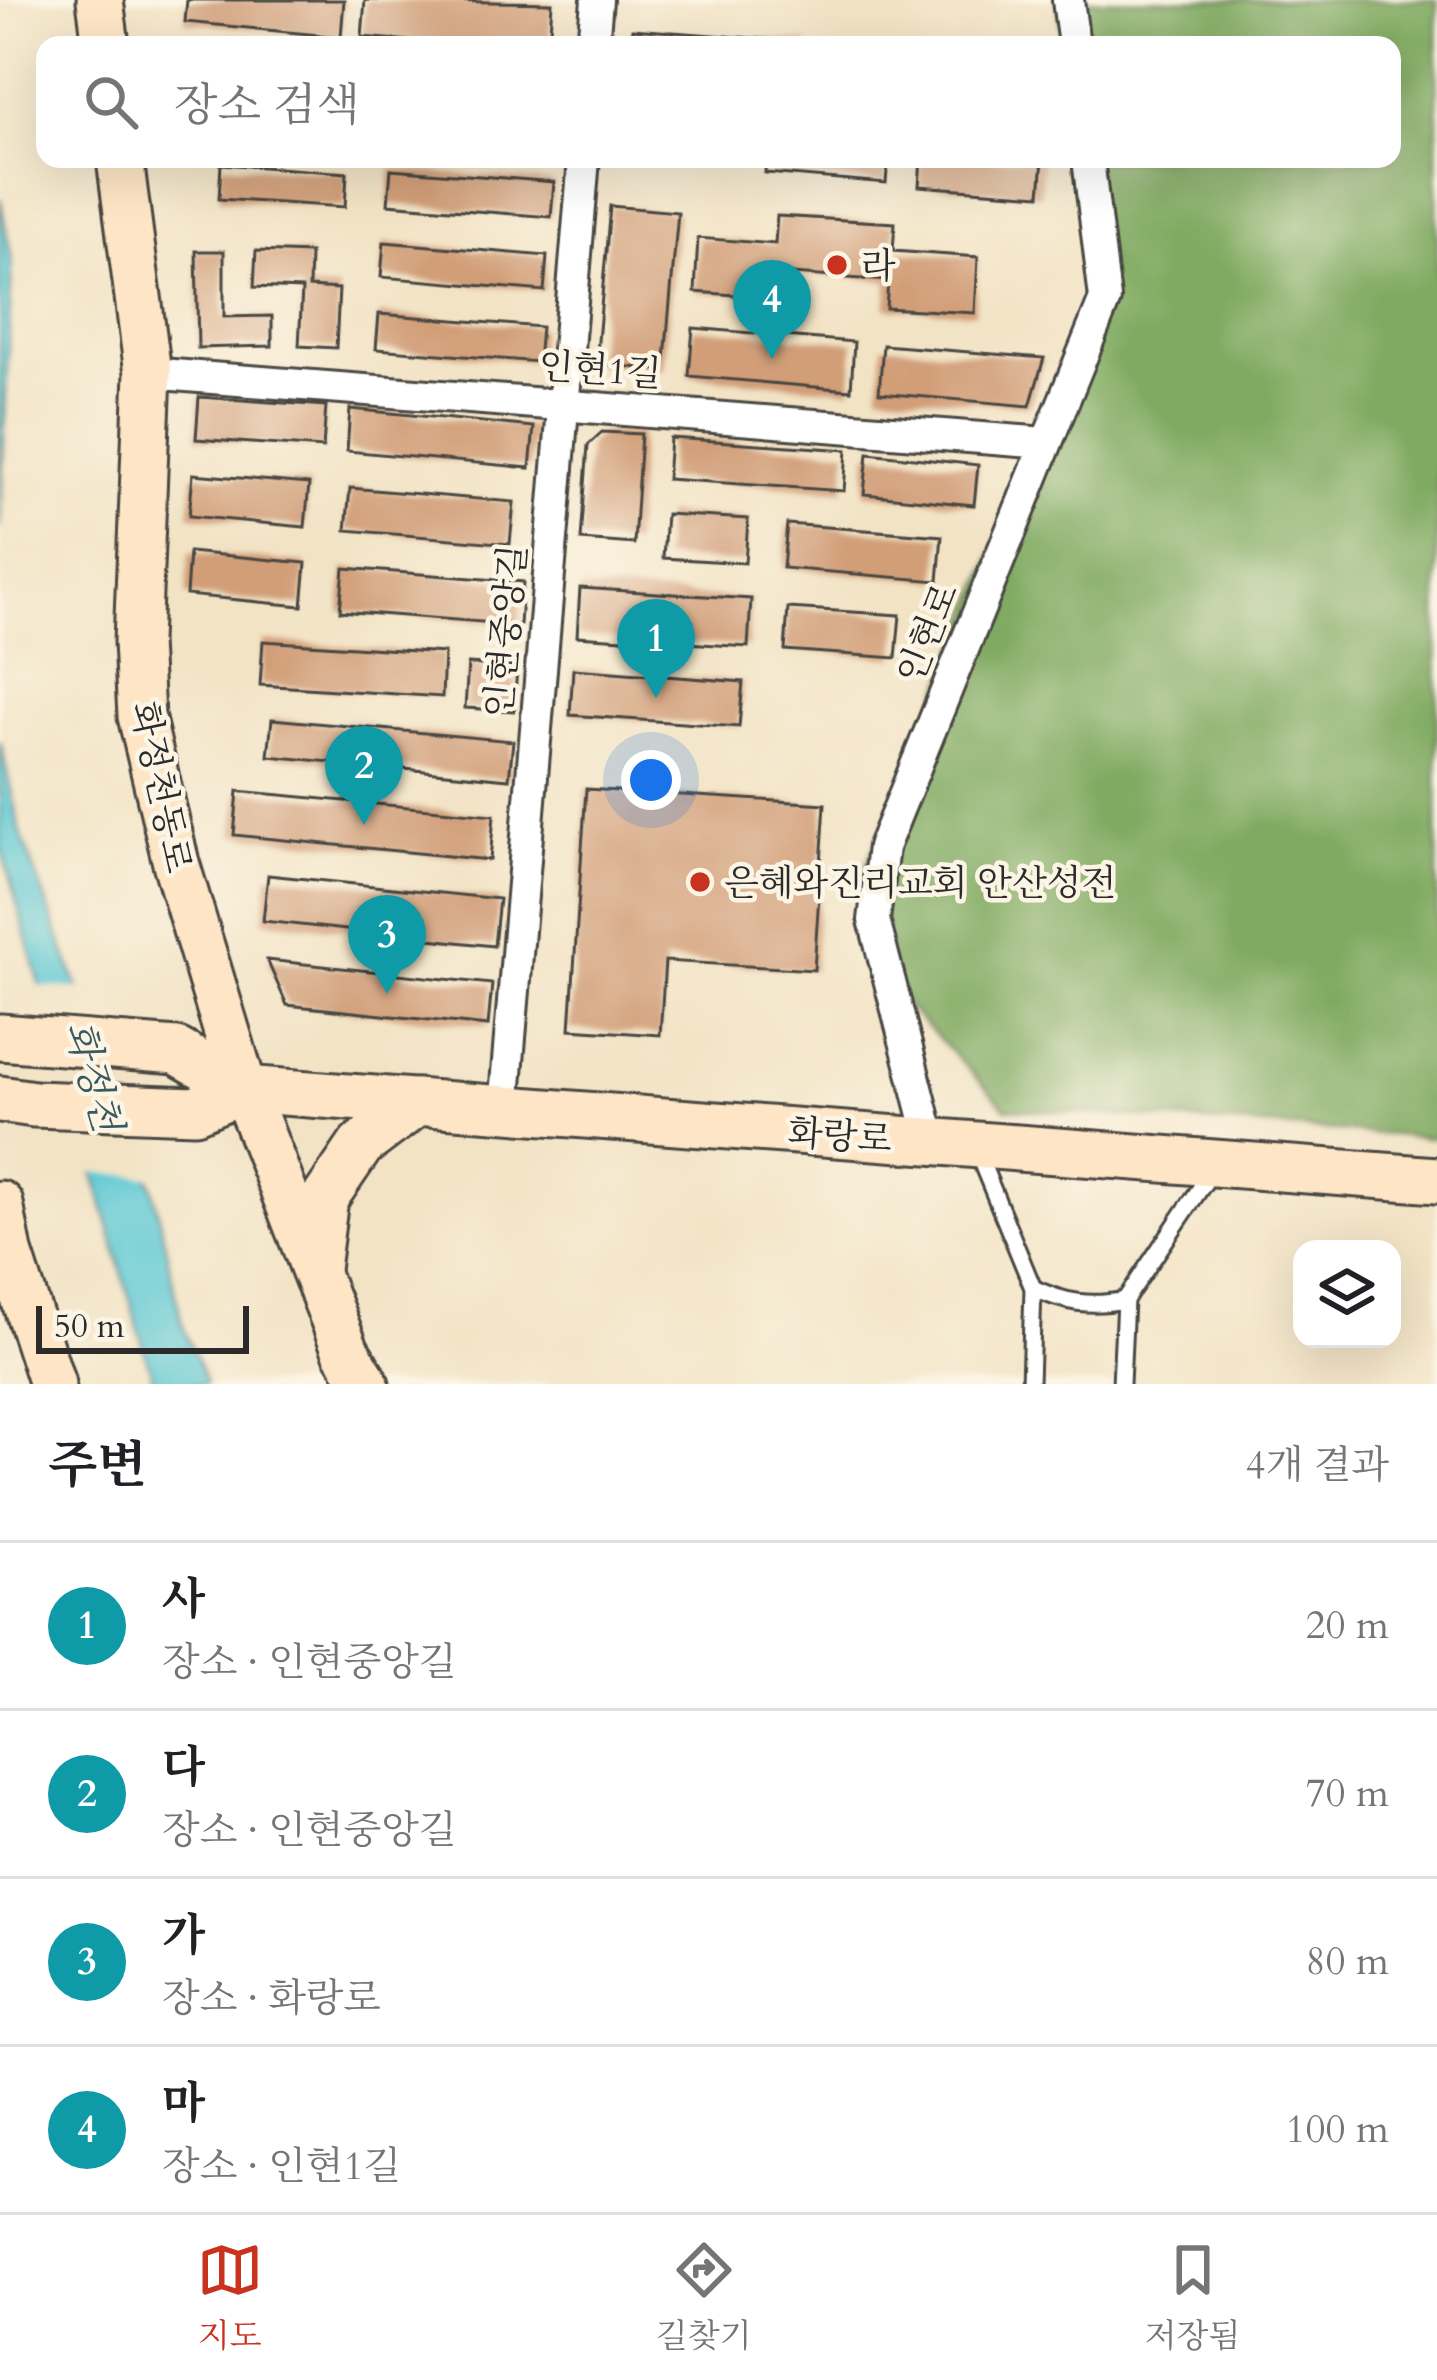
<!DOCTYPE html>
<html lang="ko">
<head>
<meta charset="utf-8">
<style>
	:root { --surface:#fff; --page:#f2f2f2; --text:#202124; --muted:#757577; --line:#e0e0e0; --accent:#c8321e }
	body { margin:0; font-family:Cardo,"Noto Serif KR",serif; background:var(--page); color:var(--text) }
	.controls { position:absolute; right:36px; bottom:36px; display:grid; overflow:hidden; border-radius:24px; box-shadow:0 12px 48px #0002 }
	.controls button { width:108px; height:108px; display:grid; place-items:center; padding:0; border:0; border-bottom:3px solid var(--line); background:var(--surface); color:var(--text); font:60px sans-serif }
	.scale { position:absolute; left:36px; bottom:30px; width:213px; box-sizing:border-box; padding-left:12px; border:6px solid #2b2b2b; border-top:0; font-size:33px; line-height:42px; white-space:nowrap; color:#2b2b2b; -webkit-text-stroke:9px #fcf5e5; paint-order:stroke }
	.you { position:absolute; left:651px; top:780px; width:42px; height:42px; margin:-30px; border:9px solid #fff; border-radius:50%; background:#1a73e8; box-shadow:0 0 0 18px #1a73e833 }
	.badge { display:grid; place-items:center; width:78px; height:78px; border-radius:50%; background:var(--accent); color:#fff; font-size:39px; font-weight:700 }
	.pin { position:absolute; translate:-50% -99px; filter:drop-shadow(0 3px 6px #0008) }
	.pin::after { content:''; position:absolute; top:63px; width:42px; height:36px; background:inherit; clip-path:polygon(0 0,100% 0,50% 100%) }
	.list { margin:0; padding:0; list-style:none }
	h2 { display:flex; justify-content:space-between; align-items:center; height:156px; margin:0; padding:0 48px; font-size:51px }
	h2 small { font-size:39px; font-weight:400; color:var(--muted) }
	.list li { display:grid; grid-template-columns:78px 1fr auto; gap:36px; align-items:center; box-sizing:border-box; height:168px; padding:0 48px; border-top:3px solid var(--line) }
	.list b { display:block; font-size:45px; white-space:nowrap }
	.list p { margin:0; font-size:39px; white-space:nowrap; color:var(--muted) }
	.list em { font-size:39px; font-style:normal; color:var(--muted) }
	.icon { flex:none; width:66px; height:66px; fill:none; stroke:currentColor; stroke-width:2; stroke-linecap:round; stroke-linejoin:round }
	.map { position:relative; flex:none; width:1437px; height:1384px; overflow:hidden }
	.search { position:absolute; background:var(--surface); box-shadow:0 12px 48px #0002; left:36px; right:36px; top:36px; height:132px; display:flex; align-items:center; gap:30px; box-sizing:border-box; padding:0 42px; border-radius:24px; color:var(--muted); font-size:45px }
	.sheet { height:828px; background:var(--surface) }
	nav { display:flex; justify-content:space-around; align-items:center; box-sizing:border-box; height:168px; border-top:3px solid var(--line); background:var(--surface); font-size:33px; color:var(--muted) }
	nav a { display:grid; justify-items:center; gap:6px }
	nav .on { color:var(--accent) }
	.map>svg:first-child { display:block }
</style>
</head>
<body>
<div class="map">
<svg width="1437" height="1384" viewBox="0 0 1437 1384">
	<rect width="100%" height="100%" fill="#fcf5e5"/>
	<filter id="ink" filterUnits="userSpaceOnUse"><feTurbulence type="fractalNoise" baseFrequency=".00833" numOctaves="2"/><feDisplacementMap in="SourceGraphic" scale="24" xChannelSelector="R" yChannelSelector="G"/><feConvolveMatrix kernelMatrix="1 2 1 2 8 2 1 2 1" color-interpolation-filters="sRGB"/></filter>
	<filter id="wash" filterUnits="userSpaceOnUse"><feTurbulence type="fractalNoise" baseFrequency=".004" numOctaves="4" result="noise"/><feDisplacementMap in="SourceGraphic" scale="48" xChannelSelector="R" yChannelSelector="G"/><feGaussianBlur stdDeviation="2.7" result="paint"/><feColorMatrix in="noise" values="0 0 0 0 0 0 0 0 0 0 0 0 0 0 0 0 0 1.4 0 .05"/><feComposite in="paint" operator="in"/></filter>
	<g filter="url(#wash)">
		<rect width="100%" height="100%" fill="#f2e3c5"/>
		<path fill="#80aa62" stroke="#566a46" stroke-width="3" d="M 1058,0 L 1437,0 L 1437,1138 L 1006,1108 L 901,1000 L 864,868 L 895,803 L 1092,304 L 1076,159 L 1392,159 L 1392,45 L 1063,45 Z"/>
		<g fill="#5cc8d4" stroke="#447a80" stroke-width="3">
			<path d="M 0,198 L 12,261 L 0,528 Z"/>
			<path d="M 0,740 L 20,831 L 153,1189 L 182,1323 L 206,1384 L 154,1384 L 0,844 Z"/>
		</g>
		<path fill="#f2e3c5" d="M 34,986 L 85,989 L 156,1177 L 87,1172 Z"/>
		<g id="blocks">
			<g fill="#d19e78">
				<path d="M 187,0 L 344,0 L 341,37 L 185,22 Z"/>
				<path d="M 365,0 L 552,3 L 549,45 L 462,45 L 362,37 Z"/>
				<path d="M 632,29 L 808,42 L 808,45 L 630,45 Z"/>
				<path d="M 766,159 L 888,159 L 886,183 L 765,173 Z"/>
				<path d="M 921,159 L 1043,159 L 1040,195 L 919,186 Z"/>
				<path d="M 221,164 L 347,173 L 345,207 L 219,199 Z"/>
				<path d="M 391,169 L 554,182 L 551,217 L 388,204 Z"/>
				<path d="M 610,206 L 678,212 L 664,370 L 596,364 Z"/>
				<path d="M 777,216 L 895,223 L 893,251 L 978,257 L 975,313 L 886,308 L 888,281 L 779,273 L 777,298 L 695,292 L 698,238 L 775,244 Z"/>
				<path d="M 384,242 L 547,256 L 544,291 L 381,277 Z"/>
				<path d="M 196,251 L 224,251 L 224,317 L 272,316 L 272,346 L 198,348 Z"/>
				<path d="M 256,251 L 310,253 L 309,287 L 339,289 L 336,348 L 299,346 L 302,289 L 254,287 Z"/>
				<path d="M 379,314 L 541,327 L 538,362 L 376,349 Z"/>
				<path d="M 693,328 L 854,342 L 851,390 L 689,376 Z"/>
				<path d="M 883,345 L 1044,358 L 1030,406 L 879,393 Z"/>
				<path d="M 199,397 L 326,406 L 323,448 L 196,439 Z"/>
				<path d="M 350,409 L 534,427 L 530,468 L 347,451 Z"/>
				<path d="M 602,432 L 641,434 L 634,544 L 581,540 L 588,445 Z"/>
				<path d="M 670,438 L 847,450 L 844,491 L 667,479 Z"/>
				<path d="M 868,453 L 978,465 L 974,505 L 864,494 Z"/>
				<path d="M 193,474 L 309,484 L 305,527 L 189,516 Z"/>
				<path d="M 350,488 L 514,502 L 510,544 L 346,530 Z"/>
				<path d="M 666,514 L 748,519 L 745,563 L 663,558 Z"/>
				<path d="M 787,524 L 942,536 L 938,581 L 783,568 Z"/>
				<path d="M 189,552 L 306,563 L 302,606 L 186,595 Z"/>
				<path d="M 344,568 L 523,582 L 520,625 L 340,611 Z"/>
				<path d="M 580,588 L 751,599 L 748,647 L 577,636 Z"/>
				<path d="M 788,608 L 900,615 L 896,658 L 785,650 Z"/>
				<path d="M 263,641 L 444,653 L 442,697 L 260,685 Z"/>
				<path d="M 468,664 L 517,667 L 514,711 L 465,708 Z"/>
				<path d="M 573,669 L 743,682 L 739,727 L 570,715 Z"/>
				<path d="M 272,719 L 513,741 L 509,779 L 268,756 Z"/>
				<path d="M 586,789 L 825,804 L 814,970 L 665,961 L 660,1035 L 570,1029 Z"/>
				<path d="M 238,791 L 494,815 L 490,860 L 234,835 Z"/>
				<path d="M 268,875 L 499,899 L 494,946 L 263,921 Z"/>
				<path d="M 267,960 L 492,984 L 488,1026 L 287,1005 Z"/>
			</g>
		</g>
	</g>
	<g filter="url(#ink)">
		<use href="#blocks" fill-opacity="0" stroke="#494742" stroke-width="3"/>
		<g fill="none" stroke-linecap="round" stroke-linejoin="round">
			<defs>
				<g id="lane">
					<path d="M 978,1154 L 1033,1288 L 1030,1384"/>
					<path d="M 1033,1288 C 1065,1303 1090,1307 1125,1300"/>
					<path d="M 1121,1384 L 1125,1300 L 1214,1168"/>
				</g>
				<g id="street">
					<path d="M 1068,0 L 1074,45"/>
					<path d="M 593,45 L 597,0"/>
					<path d="M 148,373 L 1046,443"/>
					<path d="M 504,1109 L 584,159"/>
					<path d="M 931,1142 L 874,920 L 883,847 L 1105,299 L 1088,159"/>
				</g>
				<g id="secondary">
					<path d="M 100,0 L 106,45"/>
					<path d="M 120,159 L 148,373 L 137,642 L 141,716 L 176,863 L 244,1089 L 346,1351 L 366,1384"/>
					<path d="M 0,1037 L 177,1051 L 244,1089 L 1437,1180"/>
					<path d="M 0,1099 L 34,1104 L 195,1110 L 244,1089"/>
					<path d="M 0,1204 L 9,1252 L 52,1384"/>
					<path d="M 316,1269 L 325,1198 L 361,1145 L 418,1102"/>
				</g>
			</defs>
			<use href="#lane" stroke="#494742" stroke-width="21"/>
			<use href="#street" stroke="#494742" stroke-width="36"/>
			<use href="#secondary" stroke="#494742" stroke-width="51"/>
			<use href="#lane" stroke="#fff" stroke-width="15"/>
			<use href="#street" stroke="#fff" stroke-width="30"/>
			<use href="#secondary" stroke="#fde5c5" stroke-width="45"/>
		</g>
	</g>
	<g fill="#c8321e" stroke="#fcf5e5" stroke-width="4.5">
		<circle cx="837" cy="265" r="12"/>
		<circle cx="700" cy="882" r="12"/>
	</g>
	<g text-anchor="middle" stroke-width="9" stroke-linejoin="round" paint-order="stroke">
		<g font-size="36" fill="#2b2b2b" stroke="#fcf5e5" text-anchor="start">
			<text x="861" y="278">라</text>
			<text x="724" y="895">은혜와진리교회 안산성전</text>
		</g>
		<g font-size="36" fill="#2b2b2b" stroke="#fcf5e5">
			<text transform="translate(600 369) rotate(4)" y="13">인현1길</text>
			<text transform="translate(505 631) rotate(-85)" y="13">인현중앙길</text>
			<text transform="translate(927 633) rotate(-68)" y="13">인현로</text>
			<text transform="translate(162 787) rotate(78)" y="13">화정천동로</text>
			<text transform="translate(840 1135) rotate(4)" y="13">화랑로</text>
		</g>
		<g font-size="39" font-style="italic" fill="#3a5a5e" stroke="#fcf5e5">
			<text transform="translate(94 1076) rotate(74)" y="14">화정천</text>
		</g>
	</g>
</svg>
<div class="controls">
<button><svg class="icon" aria-label="layers" viewBox="0 0 24 24"><path d="M12 4l9 5-9 5-9-5zM3 14l9 5 9-5"/></svg></button>
</div>
<div class="scale">50 m</div>
<div class="you"></div>
<div class="pin badge" style="left:656px;top:698px;background:#0f9aa8">1</div>
<div class="pin badge" style="left:364px;top:825px;background:#0f9aa8">2</div>
<div class="pin badge" style="left:387px;top:994px;background:#0f9aa8">3</div>
<div class="pin badge" style="left:772px;top:359px;background:#0f9aa8">4</div>
<div class="search"><svg class="icon" aria-label="search" viewBox="0 0 24 24"><circle cx="10" cy="10" r="6"/><path d="M15 15l6 6"/></svg>장소 검색</div>
</div>
<section class="sheet">
<h2>주변<small>4개 결과</small></h2>
<ul class="list">
<li><span class="badge" style="background:#0f9aa8">1</span><div><b>사</b><p>장소 · 인현중앙길</p></div><em>20 m</em></li>
<li><span class="badge" style="background:#0f9aa8">2</span><div><b>다</b><p>장소 · 인현중앙길</p></div><em>70 m</em></li>
<li><span class="badge" style="background:#0f9aa8">3</span><div><b>가</b><p>장소 · 화랑로</p></div><em>80 m</em></li>
<li><span class="badge" style="background:#0f9aa8">4</span><div><b>마</b><p>장소 · 인현1길</p></div><em>100 m</em></li>
</ul>
</section>
<nav>
<a class="on"><svg class="icon" aria-label="map" viewBox="0 0 24 24"><path d="M3 6l6-2 6 2 6-2v14l-6 2-6-2-6 2zM9 4v14M15 6v14"/></svg>지도</a>
<a><svg class="icon" aria-label="directions" viewBox="0 0 24 24"><path d="M12 3l9 9-9 9-9-9zM9 14v-3h6M13 9l2 2-2 2"/></svg>길찾기</a>
<a><svg class="icon" aria-label="saved" viewBox="0 0 24 24"><path d="M7 4h10v16l-5-4-5 4z"/></svg>저장됨</a>
</nav>
</body>
</html>
